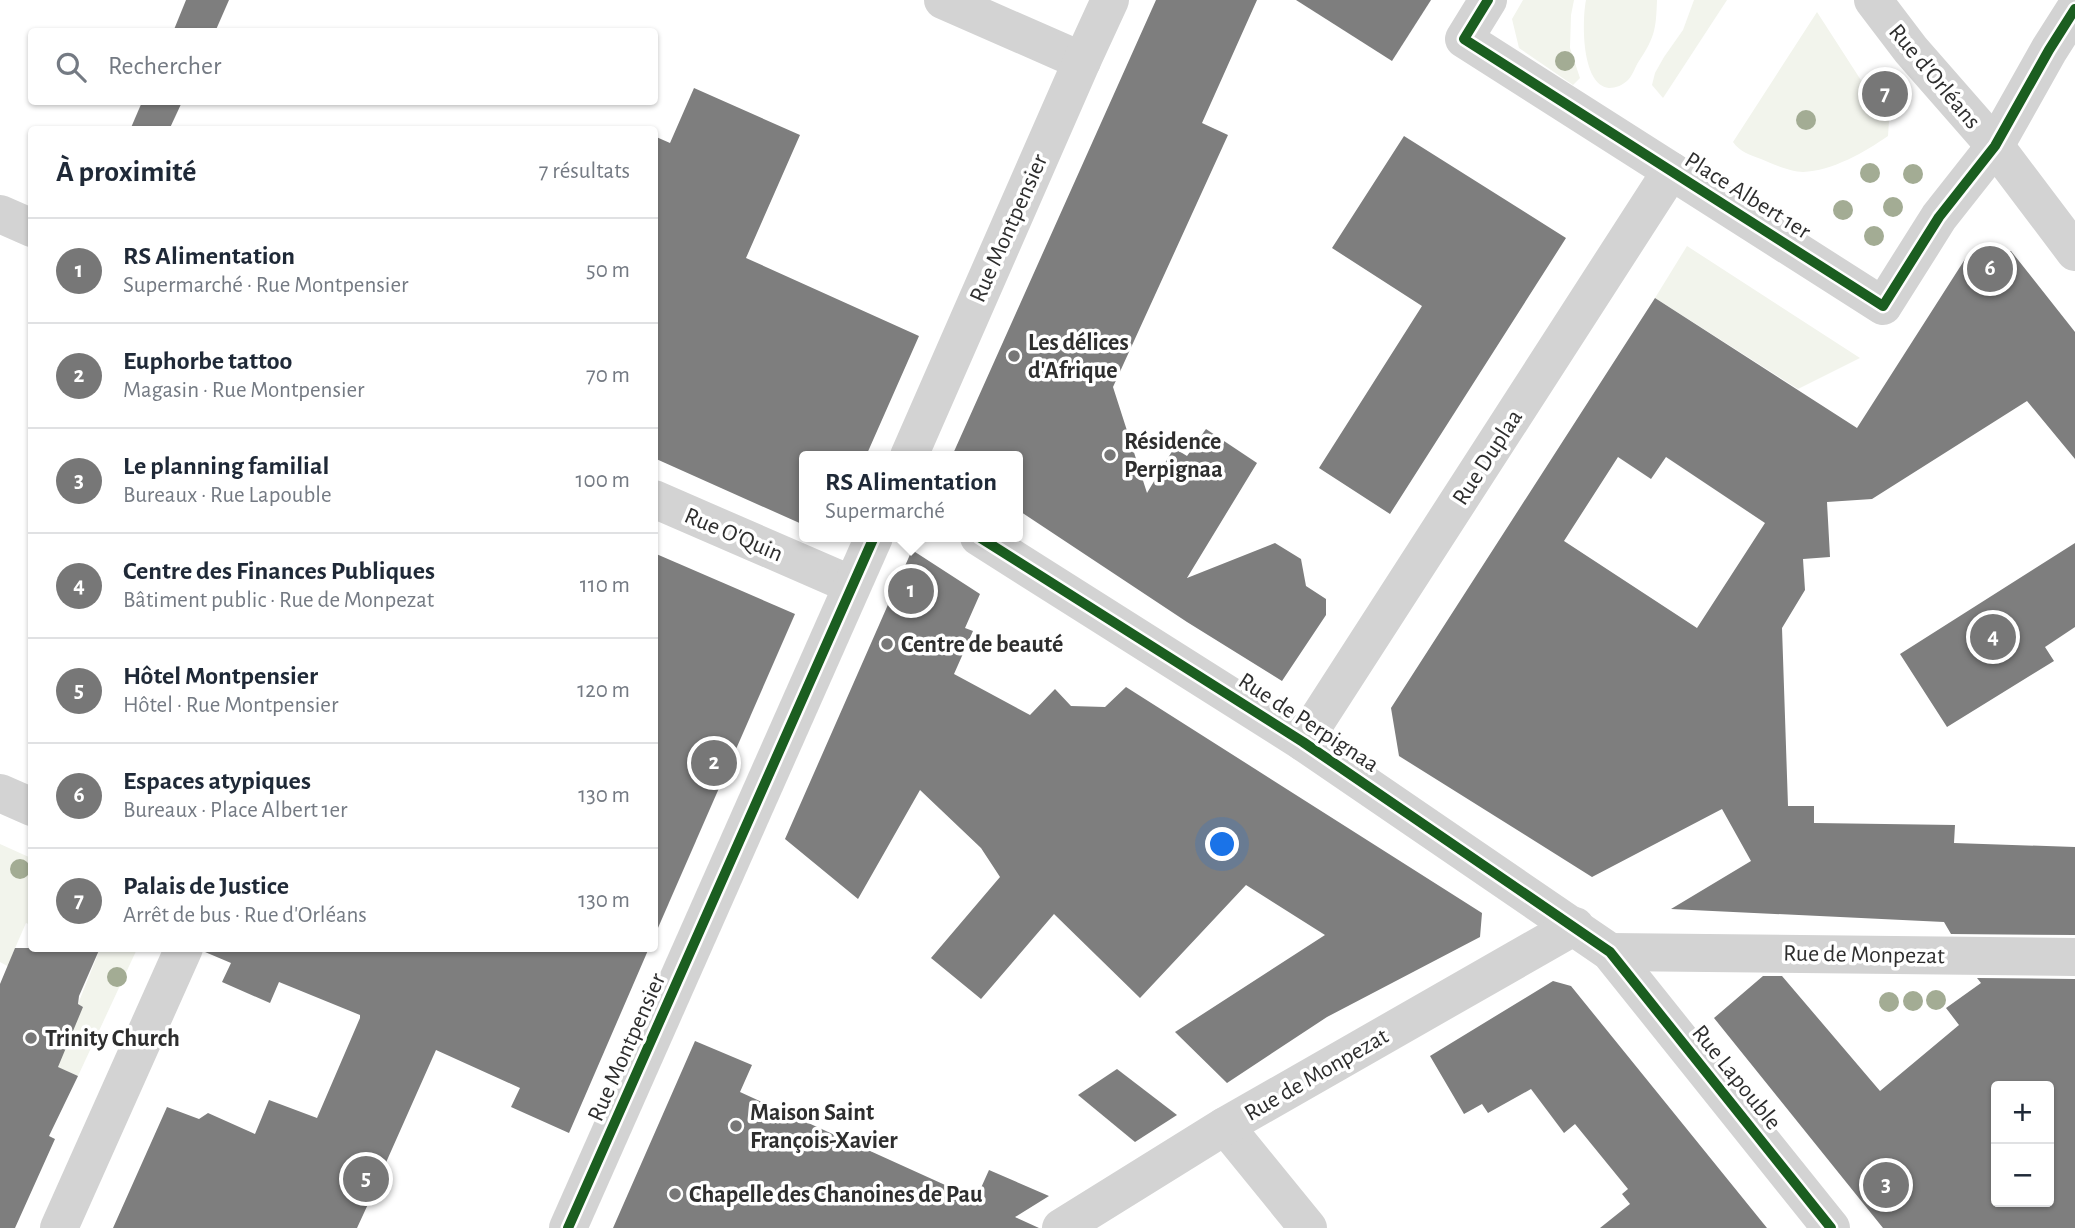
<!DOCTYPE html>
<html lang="fr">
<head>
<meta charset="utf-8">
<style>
	:root { --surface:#fff; --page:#f2f2f3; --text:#1f2937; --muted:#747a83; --line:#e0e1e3; --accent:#777 }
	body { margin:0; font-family:"Alegreya Sans",sans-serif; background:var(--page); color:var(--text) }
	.controls { position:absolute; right:21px; bottom:21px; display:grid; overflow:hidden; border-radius:7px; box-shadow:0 2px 5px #0004 }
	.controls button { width:63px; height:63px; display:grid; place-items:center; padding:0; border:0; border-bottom:2px solid var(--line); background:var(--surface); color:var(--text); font:35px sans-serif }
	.you { position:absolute; left:1223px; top:845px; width:24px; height:24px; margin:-18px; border:5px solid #fff; border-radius:50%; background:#1a73e8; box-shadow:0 0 0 10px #1a73e833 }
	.badge { display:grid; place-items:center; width:46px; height:46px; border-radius:50%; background:var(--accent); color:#fff; font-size:23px; font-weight:700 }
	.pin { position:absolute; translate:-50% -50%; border:4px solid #fff; box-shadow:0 2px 7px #0006 }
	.popup { position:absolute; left:799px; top:451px; width:224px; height:91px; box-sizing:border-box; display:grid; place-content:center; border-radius:7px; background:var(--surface); filter:drop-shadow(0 2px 5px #0005); font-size:23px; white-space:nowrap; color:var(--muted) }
	.popup b { font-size:26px; color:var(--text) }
	.popup::after { content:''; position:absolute; left:50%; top:100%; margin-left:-14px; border:14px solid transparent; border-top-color:var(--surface) }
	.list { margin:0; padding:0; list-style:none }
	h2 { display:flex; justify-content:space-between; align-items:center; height:91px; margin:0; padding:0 28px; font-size:30px }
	h2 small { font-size:23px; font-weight:400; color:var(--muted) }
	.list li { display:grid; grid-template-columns:46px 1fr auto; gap:21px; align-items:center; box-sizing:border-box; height:105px; padding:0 28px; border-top:2px solid var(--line) }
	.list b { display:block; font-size:26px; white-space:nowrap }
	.list p { margin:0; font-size:23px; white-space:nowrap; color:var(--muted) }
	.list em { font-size:23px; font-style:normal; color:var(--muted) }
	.icon { flex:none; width:38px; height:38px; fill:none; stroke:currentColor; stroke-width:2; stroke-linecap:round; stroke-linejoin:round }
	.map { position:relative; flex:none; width:2075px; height:1228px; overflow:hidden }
	.search { position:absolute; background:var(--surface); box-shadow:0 2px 5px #0004; left:28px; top:28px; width:630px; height:77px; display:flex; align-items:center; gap:18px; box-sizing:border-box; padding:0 24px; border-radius:7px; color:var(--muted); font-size:26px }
	.panel { position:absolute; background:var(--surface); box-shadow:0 2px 5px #0004; left:28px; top:126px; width:630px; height:826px; border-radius:7px }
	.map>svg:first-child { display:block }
</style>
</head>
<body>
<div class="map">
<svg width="2075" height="1228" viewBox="0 0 2075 1228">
	<rect width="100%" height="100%" fill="#fff"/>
	<g fill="#f2f4ec">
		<path d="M 1523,0 L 1574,0 L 1571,15 L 1570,48 L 1580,78 L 1573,85 L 1519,48 L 1512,19 Z"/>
		<path d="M 1586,0 L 1657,0 C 1656,29 1655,37 1639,61 C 1635,67 1633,75 1628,80 C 1623,85 1616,88 1609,88 C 1581,85 1582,20 1586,0 Z"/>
		<path d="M 1694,0 L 1727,0 L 1663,98 L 1652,85 L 1655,73 L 1664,57 L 1683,30 Z"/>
		<path d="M 1817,12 L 1866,88 L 1885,105 L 1889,121 L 1888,136 C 1865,152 1832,171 1803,172 C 1791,172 1772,164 1761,159 C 1750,155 1740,152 1733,142 Z"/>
		<path d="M 1687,246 L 1860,358 L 1798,389 L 1655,298 Z"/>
		<path d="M 0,844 L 31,858 L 31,925 L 26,923 L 12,955 L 11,968 L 0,962 Z"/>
		<path d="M 87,949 L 137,949 L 78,1076 L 50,1064 L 83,1007 L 78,1004 L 98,954 Z"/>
	</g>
	<g fill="#7e7e7e" fill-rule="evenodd">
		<path d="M 186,0 L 229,0 L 215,32 L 173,32 Z"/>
		<path d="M 1156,0 L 1257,0 L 1202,123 L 1228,135 L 1113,387 L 1147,493 L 1174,448 L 1187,456 L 1206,429 L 1257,463 L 1187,578 L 1275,543 L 1301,559 L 1306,586 L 1326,599 L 1326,615 L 1282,681 L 1187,622 L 1018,510 L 1018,456 L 952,456 Z"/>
		<path d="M 1296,0 L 1431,0 L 1392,61 Z"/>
		<path d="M 694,88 L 800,135 L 746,258 L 919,336 L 866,456 L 804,456 L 804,525 L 654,458 L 654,136 L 670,143 Z"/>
		<path d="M 142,102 L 182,102 L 169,130 L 130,130 Z"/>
		<path d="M 1404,136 L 1566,238 L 1390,514 L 1319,468 L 1422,306 L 1332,248 Z"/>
		<path d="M 2011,251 L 2075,332 L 2075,459 L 2027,401 L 1872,499 L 1827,502 L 1830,557 L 1803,559 L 1805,590 L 1782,628 L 1788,806 L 1814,806 L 1814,823 L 1955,825 L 1954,843 L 2075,847 L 2075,935 L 1951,934 L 1944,922 L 1671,909 L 1751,861 L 1722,809 L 1592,877 L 1399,756 L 1391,708 L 1655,298 L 1857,428 L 1967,256 ZM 1618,457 L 1651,479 L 1666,457 L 1765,523 L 1697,628 L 1564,541 Z"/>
		<path d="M 2075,543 L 2075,627 L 2045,647 L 2054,661 L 1947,727 L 1900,654 Z"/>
		<path d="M 912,550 L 980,594 L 965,628 L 973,631 L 954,674 L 1030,715 L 1055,689 L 1071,706 L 1105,707 L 1126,687 L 1482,913 L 1480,937 L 1327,1017 L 1227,1083 L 1175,1032 L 1325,935 L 1246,885 L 1140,998 L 1054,914 L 981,999 L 931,958 L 1000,877 L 981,848 L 920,790 L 858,899 L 785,839 Z"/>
		<path d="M 654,553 L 795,614 L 654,937 Z"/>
		<path d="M 15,948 L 100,948 L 79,996 L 78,1004 L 83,1007 L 58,1067 L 78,1076 L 49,1136 L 55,1139 L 15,1228 L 0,1228 L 0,984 Z"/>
		<path d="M 205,948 L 649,948 L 569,1133 L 511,1107 L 520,1088 L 436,1050 L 384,1167 L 387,1170 L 373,1203 L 369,1202 L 357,1228 L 113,1228 L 167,1107 L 199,1119 L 208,1113 L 255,1134 L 269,1100 L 317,1118 L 360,1018 L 360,1015 L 279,982 L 270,1003 L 222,982 L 231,963 L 205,952 Z"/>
		<path d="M 1763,976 L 1782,976 L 1880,1091 L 1959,1025 L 1946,1008 L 1981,983 L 1977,978 L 2075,979 L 2075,1228 L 1883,1228 L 1714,1018 ZM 1996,1086 L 2049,1086 L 2049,1202 L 1996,1202 Z"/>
		<path d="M 1553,981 L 1571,986 L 1767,1228 L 1600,1228 L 1630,1204 L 1622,1194 L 1628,1189 L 1575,1124 L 1564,1133 L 1531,1089 L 1488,1113 L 1482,1104 L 1464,1114 L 1430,1056 Z"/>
		<path d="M 695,1041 L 752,1065 L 740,1092 L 976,1199 L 989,1170 L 1049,1196 L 1015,1217 L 1039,1228 L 613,1228 Z"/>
		<path d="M 1117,1069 L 1177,1115 L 1135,1142 L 1078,1095 Z"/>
	</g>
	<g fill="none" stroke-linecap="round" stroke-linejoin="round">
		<g stroke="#d3d3d3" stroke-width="38">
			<path d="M 943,0 L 1082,61"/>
			<path d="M 1488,0 L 1464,39 L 1883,306 L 1939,217 L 1995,146 L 2049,50 L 2075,9"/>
			<path d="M 1873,0 L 1911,50 L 1995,146 L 2075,252"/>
			<path d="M 0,214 L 32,228"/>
			<path d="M 909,456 L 1082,61 L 1110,0"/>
			<path d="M 654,499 L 852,585"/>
			<path d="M 979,537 L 1303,742 L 1610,952 L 1831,1228"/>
			<path d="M 1303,742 L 1671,171"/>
			<path d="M 0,793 L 32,807"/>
			<path d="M 1610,952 L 2075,957"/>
			<path d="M 1225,1126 L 1308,1228"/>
			<path d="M 59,1228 L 184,948"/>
			<path d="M 568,1228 L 874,537"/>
			<path d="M 1061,1228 L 1225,1126 L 1575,926"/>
		</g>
		<defs>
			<g id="cycleway">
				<path d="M 1488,0 L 1464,39 L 1883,306 L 1939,217 L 1995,146 L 2049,50 L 2075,9"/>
				<path d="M 979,537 L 1303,742 L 1610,952 L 1831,1228"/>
				<path d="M 568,1228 L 874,537"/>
			</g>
		</defs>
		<use href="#cycleway" stroke="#fff" stroke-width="15"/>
		<use href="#cycleway" stroke="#1b5e20" stroke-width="10"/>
	</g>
	<g fill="#a3ac94">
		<circle cx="1565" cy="61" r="10"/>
		<circle cx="1806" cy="120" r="10"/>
		<circle cx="1870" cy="173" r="10"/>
		<circle cx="1913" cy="174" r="10"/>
		<circle cx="1893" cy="207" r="10"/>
		<circle cx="1843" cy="210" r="10"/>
		<circle cx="1874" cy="236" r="10"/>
		<circle cx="20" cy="869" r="10"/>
		<circle cx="117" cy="977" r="10"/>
		<circle cx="1936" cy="1000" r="10"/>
		<circle cx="1913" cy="1001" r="10"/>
		<circle cx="1889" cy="1002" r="10"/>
	</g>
	<g fill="#777" stroke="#fff" stroke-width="2.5">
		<circle cx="1014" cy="356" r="7"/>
		<circle cx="1110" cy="455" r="7"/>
		<circle cx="887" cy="644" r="7"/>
		<circle cx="31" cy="1038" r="7"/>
		<circle cx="736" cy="1126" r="7"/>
		<circle cx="675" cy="1194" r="7"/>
	</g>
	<g text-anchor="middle" stroke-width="7" stroke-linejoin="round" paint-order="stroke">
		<g font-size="24" fill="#2e2e2e" stroke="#fff">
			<text transform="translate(1935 76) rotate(50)" y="8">Rue d'Orléans</text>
			<text transform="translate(1748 195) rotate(32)" y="8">Place Albert 1er</text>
			<text transform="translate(1008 228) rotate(-66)" y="8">Rue Montpensier</text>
			<text transform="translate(1487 457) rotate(-57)" y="8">Rue Duplaa</text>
			<text transform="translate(734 534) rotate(23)" y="8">Rue O'Quin</text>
			<text transform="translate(1309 722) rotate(33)" y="8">Rue de Perpignaa</text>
			<text transform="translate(1864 954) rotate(1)" y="8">Rue de Monpezat</text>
			<text transform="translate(626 1047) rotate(-66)" y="8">Rue Montpensier</text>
			<text transform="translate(1316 1074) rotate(-30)" y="8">Rue de Monpezat</text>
			<text transform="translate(1737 1077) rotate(51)" y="8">Rue Lapouble</text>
		</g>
		<g font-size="24" font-weight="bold" fill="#2e2e2e" stroke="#fff" text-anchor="start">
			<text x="1028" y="350">Les délices<tspan x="1028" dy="28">d'Afrique</tspan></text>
			<text x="1124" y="449">Résidence<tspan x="1124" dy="28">Perpignaa</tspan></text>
			<text x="901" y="652">Centre de beauté</text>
			<text x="45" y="1046">Trinity Church</text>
			<text x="750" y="1120">Maison Saint<tspan x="750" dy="28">François-Xavier</tspan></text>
			<text x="689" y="1202">Chapelle des Chanoines de Pau</text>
		</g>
	</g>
</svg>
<div class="controls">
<button>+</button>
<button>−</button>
</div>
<div class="you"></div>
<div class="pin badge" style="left:911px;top:591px">1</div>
<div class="popup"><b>RS Alimentation</b>Supermarché</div>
<div class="pin badge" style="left:714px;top:763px">2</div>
<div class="pin badge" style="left:1886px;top:1185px">3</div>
<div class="pin badge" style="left:1993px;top:637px">4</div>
<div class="pin badge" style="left:366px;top:1179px">5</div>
<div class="pin badge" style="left:1990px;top:269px">6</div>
<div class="pin badge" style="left:1885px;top:94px">7</div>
<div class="search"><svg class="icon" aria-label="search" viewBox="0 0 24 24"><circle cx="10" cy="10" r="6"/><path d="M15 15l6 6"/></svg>Rechercher</div>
<section class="panel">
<h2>À proximité<small>7 résultats</small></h2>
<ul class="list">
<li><span class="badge">1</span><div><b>RS Alimentation</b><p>Supermarché · Rue Montpensier</p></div><em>50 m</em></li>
<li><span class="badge">2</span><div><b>Euphorbe tattoo</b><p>Magasin · Rue Montpensier</p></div><em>70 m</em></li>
<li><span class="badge">3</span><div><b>Le planning familial</b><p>Bureaux · Rue Lapouble</p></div><em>100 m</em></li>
<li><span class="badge">4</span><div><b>Centre des Finances Publiques</b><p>Bâtiment public · Rue de Monpezat</p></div><em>110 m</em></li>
<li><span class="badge">5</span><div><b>Hôtel Montpensier</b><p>Hôtel · Rue Montpensier</p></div><em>120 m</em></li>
<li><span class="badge">6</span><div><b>Espaces atypiques</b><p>Bureaux · Place Albert 1er</p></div><em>130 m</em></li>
<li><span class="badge">7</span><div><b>Palais de Justice</b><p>Arrêt de bus · Rue d'Orléans</p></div><em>130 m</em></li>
</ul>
</section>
</div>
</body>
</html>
